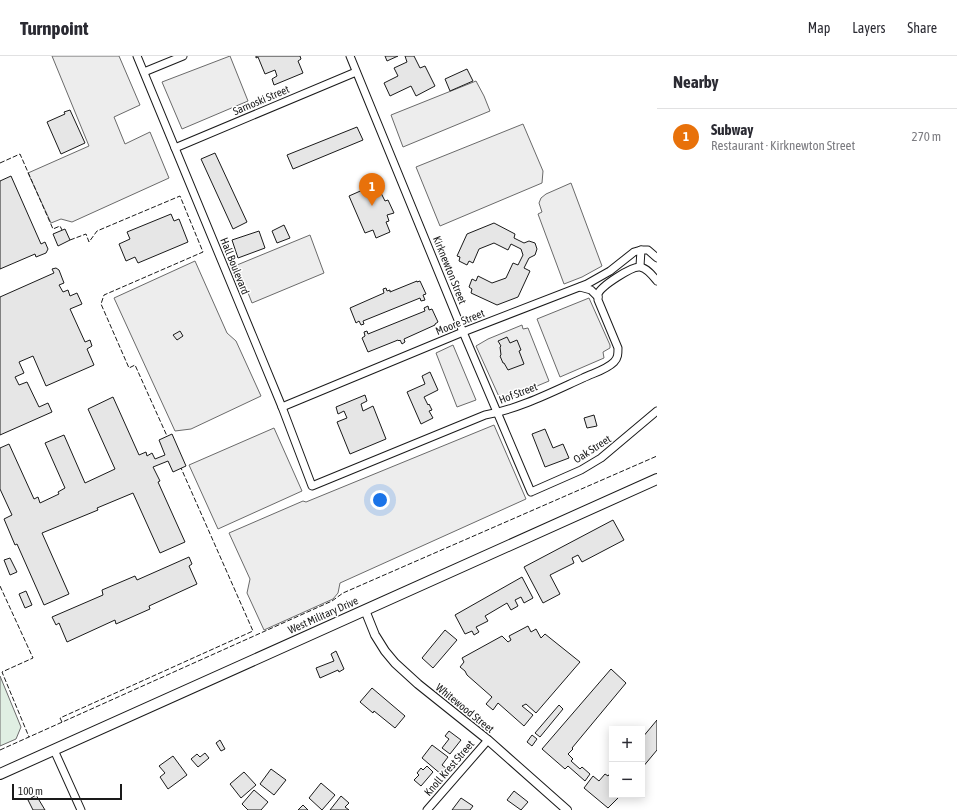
<!DOCTYPE html>
<html lang="en">
<head>
<meta charset="utf-8">
<style>
	:root { --surface:#fff; --page:#f7f7f7; --text:#2b2b33; --muted:#7c7c81; --line:#e1e1e2; --accent:#d93025 }
	body { margin:0; font-family:"Asap Condensed",sans-serif; background:var(--page); color:var(--text) }
	.controls { position:absolute; right:12px; bottom:12px; display:grid; overflow:hidden; border-radius:0px; box-shadow:0 2px 10px #0003 }
	.controls button { width:36px; height:36px; display:grid; place-items:center; padding:0; border:0; border-bottom:1px solid var(--line); background:var(--surface); color:var(--text); font:20px sans-serif }
	.scale { position:absolute; left:12px; bottom:10px; width:110px; box-sizing:border-box; padding-left:4px; border:2px solid #1a1a1a; border-top:0; font-size:11px; line-height:14px; white-space:nowrap; color:#1a1a1a; -webkit-text-stroke:3px #fff; paint-order:stroke }
	.you { position:absolute; left:380px; top:444px; width:14px; height:14px; margin:-10px; border:3px solid #fff; border-radius:50%; background:#1a73e8; box-shadow:0 0 0 6px #1a73e833 }
	.badge { display:grid; place-items:center; width:26px; height:26px; border-radius:50%; background:var(--accent); color:#fff; font-size:13px; font-weight:700 }
	.pin { position:absolute; translate:-50% -33px; filter:drop-shadow(0 1px 2px #0008) }
	.pin::after { content:''; position:absolute; top:21px; width:14px; height:12px; background:inherit; clip-path:polygon(0 0,100% 0,50% 100%) }
	.list { margin:0; padding:0; list-style:none }
	h2 { display:flex; justify-content:space-between; align-items:center; height:52px; margin:0; padding:0 16px; font-size:17px }
	h2 small { font-size:13px; font-weight:400; color:var(--muted) }
	.list li { display:grid; grid-template-columns:26px 1fr auto; gap:12px; align-items:center; box-sizing:border-box; height:56px; padding:0 16px; border-top:1px solid var(--line) }
	.list b { display:block; font-size:15px; white-space:nowrap }
	.list p { margin:0; font-size:13px; white-space:nowrap; color:var(--muted) }
	.list em { font-size:13px; font-style:normal; color:var(--muted) }
	.map { position:relative; flex:none; width:657px; height:754px; overflow:hidden }
	header { display:flex; align-items:center; gap:24px; box-sizing:border-box; height:56px; padding:0 20px; background:var(--surface); border-bottom:1px solid var(--line) }
	header strong { font-size:19px }
	nav { display:flex; gap:22px; margin-inline-start:auto; font-size:14px }
	main { display:flex }
	aside { flex:1; background:var(--surface) }
	.map>svg:first-child { display:block }
</style>
</head>
<body>
<header>
<strong>Turnpoint</strong>
<nav><a>Map</a><a>Layers</a><a>Share</a></nav>
</header>
<main>
<div class="map">
<svg width="657" height="754" viewBox="0 0 657 754">
	<rect width="100%" height="100%" fill="#fff"/>
	<path fill="#e0efe3" stroke="#6a6a6a" d="M 0,620 L 21,671 L 16,683 L 0,690 Z"/>
	<g fill="#ededed" stroke="#6a6a6a">
		<path d="M 52,0 L 119,0 L 140,49 L 114,61 L 125,88 L 150,76 L 169,122 L 72,166 L 61,163 L 51,167 L 28,117 L 89,90 Z"/>
		<path d="M 230,0 L 248,45 L 182,73 L 162,26 Z"/>
		<path d="M 476,25 L 484,40 L 490,55 L 403,91 L 391,59 Z"/>
		<path d="M 523,68 L 543,115 L 542,127 L 440,170 L 416,111 Z"/>
		<path d="M 571,127 L 602,210 L 582,221 L 564,228 L 538,158 L 542,156 L 539,147 L 541,142 L 546,138 Z"/>
		<path d="M 310,179 L 324,217 L 252,247 L 237,209 Z"/>
		<path d="M 195,205 L 227,277 L 236,285 L 261,340 L 191,373 L 175,375 L 114,242 Z"/>
		<path d="M 589,242 L 610,289 L 610,292 L 603,296 L 604,302 L 560,321 L 537,263 Z"/>
		<path d="M 522,269 L 523,273 L 528,272 L 549,325 L 501,345 L 476,290 L 488,283 Z"/>
		<path d="M 453,289 L 476,344 L 457,351 L 436,297 Z"/>
		<path d="M 494,369 L 526,443 L 340,527 L 338,537 L 333,543 L 264,574 L 247,537 L 250,523 L 229,477 L 303,445 L 306,446 Z"/>
		<path d="M 274,372 L 302,435 L 218,473 L 189,409 Z"/>
	</g>
	<g fill="#e6e6e6" stroke="#1a1a1a">
		<path d="M 256,0 L 300,0 L 301,3 L 298,5 L 303,17 L 274,29 L 272,23 L 277,20 L 275,14 L 265,18 L 258,1 L 256,2 Z"/>
		<path d="M 385,0 L 398,0 L 387,5 Z"/>
		<path d="M 405,0 L 414,0 L 420,12 L 425,10 L 435,30 L 416,40 L 411,30 L 390,40 L 384,27 L 398,20 L 394,12 L 407,6 Z"/>
		<path d="M 467,13 L 473,25 L 450,35 L 445,23 Z"/>
		<path d="M 70,54 L 85,87 L 61,98 L 47,66 L 65,58 L 64,56 Z"/>
		<path d="M 357,71 L 363,84 L 293,113 L 287,99 Z"/>
		<path d="M 215,97 L 247,166 L 233,173 L 201,103 Z"/>
		<path d="M 11,120 L 41,188 L 45,186 L 48,193 L 46,197 L 36,201 L 35,198 L 0,213 L 0,125 Z"/>
		<path d="M 374,129 L 378,139 L 381,137 L 385,145 L 388,144 L 394,157 L 387,159 L 389,165 L 386,166 L 390,176 L 376,182 L 373,174 L 365,177 L 349,140 Z"/>
		<path d="M 171,158 L 174,165 L 179,163 L 188,186 L 138,207 L 135,201 L 126,205 L 119,188 L 130,183 L 127,176 Z"/>
		<path d="M 494,167 L 515,178 L 514,182 L 524,187 L 529,185 L 535,187 L 537,193 L 535,199 L 529,202 L 524,212 L 530,215 L 518,241 L 497,249 L 471,237 L 472,233 L 469,231 L 472,223 L 476,225 L 478,220 L 492,227 L 506,222 L 513,207 L 518,209 L 523,199 L 521,193 L 511,188 L 508,194 L 494,187 L 479,193 L 473,207 L 469,205 L 467,209 L 459,205 L 460,201 L 457,200 L 467,178 Z"/>
		<path d="M 284,169 L 290,182 L 277,187 L 272,175 Z"/>
		<path d="M 65,173 L 70,184 L 58,190 L 53,178 Z"/>
		<path d="M 259,175 L 265,192 L 238,202 L 232,184 Z"/>
		<path d="M 56,212 L 59,214 L 64,227 L 59,229 L 63,236 L 68,234 L 70,240 L 77,237 L 82,248 L 70,253 L 85,286 L 90,284 L 92,290 L 87,293 L 94,309 L 46,330 L 33,300 L 19,306 L 24,317 L 15,321 L 19,329 L 27,326 L 39,351 L 48,347 L 52,356 L 0,379 L 0,241 L 54,217 L 52,213 Z"/>
		<path d="M 417,225 L 417,226 L 420,225 L 426,238 L 423,239 L 425,244 L 421,245 L 420,242 L 363,265 L 364,268 L 361,269 L 359,265 L 356,267 L 350,252 L 384,237 L 383,233 L 386,232 L 387,235 L 390,234 L 390,236 Z"/>
		<path d="M 428,250 L 429,254 L 432,253 L 438,266 L 435,268 L 435,269 L 404,283 L 405,286 L 402,288 L 400,284 L 399,285 L 398,284 L 368,296 L 362,282 L 365,280 L 364,276 L 367,275 L 368,278 L 425,255 L 424,252 Z"/>
		<path d="M 180,275 L 183,280 L 177,284 L 173,279 Z"/>
		<path d="M 507,281 L 510,287 L 517,284 L 521,294 L 519,295 L 524,308 L 508,314 L 504,307 L 503,307 L 500,300 L 501,299 L 500,291 L 501,290 L 498,285 Z"/>
		<path d="M 430,316 L 438,334 L 424,341 L 428,349 L 429,348 L 432,354 L 429,355 L 433,362 L 421,368 L 407,336 L 425,328 L 422,320 Z"/>
		<path d="M 365,339 L 367,345 L 361,348 L 363,355 L 373,350 L 386,383 L 350,398 L 337,366 L 347,362 L 344,355 L 338,358 L 336,351 Z"/>
		<path d="M 113,341 L 139,399 L 146,396 L 147,400 L 152,397 L 155,403 L 165,399 L 159,384 L 172,378 L 186,410 L 173,416 L 168,405 L 153,411 L 160,425 L 158,426 L 185,486 L 160,497 L 133,437 L 97,452 L 98,454 L 42,477 L 69,538 L 44,549 L 17,488 L 15,489 L 4,463 L 12,459 L 0,433 L 0,392 L 9,388 L 34,443 L 38,441 L 40,447 L 59,438 L 58,436 L 65,432 L 45,387 L 64,379 L 85,427 L 115,413 L 88,353 Z"/>
		<path d="M 594,359 L 597,370 L 587,372 L 584,362 Z"/>
		<path d="M 545,373 L 553,392 L 563,388 L 569,402 L 545,411 L 532,378 Z"/>
		<path d="M 613,464 L 624,484 L 582,506 L 578,499 L 572,502 L 574,507 L 550,519 L 560,538 L 543,547 L 524,511 Z"/>
		<path d="M 189,501 L 192,508 L 189,510 L 197,528 L 149,550 L 150,553 L 116,568 L 115,564 L 67,586 L 59,567 L 56,569 L 52,561 L 103,539 L 102,534 L 135,520 L 137,524 Z"/>
		<path d="M 10,502 L 17,516 L 10,519 L 4,504 Z"/>
		<path d="M 522,521 L 533,542 L 524,547 L 521,541 L 515,544 L 518,550 L 511,554 L 507,547 L 485,560 L 488,565 L 476,571 L 479,576 L 474,579 L 472,575 L 465,578 L 455,559 Z"/>
		<path d="M 26,535 L 32,549 L 25,552 L 19,538 Z"/>
		<path d="M 528,570 L 531,576 L 536,573 L 541,582 L 545,578 L 580,606 L 536,657 L 526,648 L 522,650 L 533,659 L 524,670 L 498,647 L 493,654 L 486,648 L 492,641 L 467,619 L 465,615 L 460,611 L 464,606 L 462,602 L 502,580 L 508,586 L 511,584 L 509,580 Z"/>
		<path d="M 445,574 L 457,584 L 433,612 L 422,602 Z"/>
		<path d="M 336,595 L 344,613 L 339,616 L 338,614 L 320,622 L 316,612 L 334,605 L 331,598 Z"/>
		<path d="M 611,613 L 626,627 L 572,692 L 573,693 L 568,698 L 573,703 L 571,705 L 580,713 L 582,711 L 590,718 L 585,725 L 568,710 L 565,713 L 542,693 Z"/>
		<path d="M 372,632 L 405,660 L 395,672 L 374,655 L 373,657 L 360,646 Z"/>
		<path d="M 559,649 L 563,653 L 540,681 L 535,677 Z"/>
		<path d="M 657,664 L 657,694 L 642,712 L 642,682 Z"/>
		<path d="M 449,675 L 461,684 L 450,698 L 442,692 L 449,683 L 445,680 Z"/>
		<path d="M 532,679 L 537,683 L 532,690 L 527,686 Z"/>
		<path d="M 220,684 L 225,693 L 221,695 L 216,687 Z"/>
		<path d="M 432,689 L 448,701 L 442,709 L 447,713 L 442,719 L 422,702 Z"/>
		<path d="M 205,697 L 209,702 L 198,711 L 191,703 L 197,698 L 200,701 Z"/>
		<path d="M 173,700 L 187,719 L 168,733 L 160,721 L 165,717 L 159,710 Z"/>
		<path d="M 427,710 L 433,716 L 421,730 L 414,724 L 419,719 L 417,717 L 421,712 L 423,714 Z"/>
		<path d="M 271,713 L 286,724 L 274,739 L 260,728 Z"/>
		<path d="M 612,715 L 612,739 L 621,739 L 608,752 L 584,732 L 593,720 L 599,725 L 605,718 L 608,720 Z"/>
		<path d="M 244,716 L 256,729 L 241,742 L 230,728 Z"/>
		<path d="M 321,727 L 335,739 L 322,754 L 309,742 Z"/>
		<path d="M 254,734 L 268,746 L 261,754 L 248,754 L 242,748 Z"/>
		<path d="M 514,735 L 528,746 L 521,754 L 507,744 Z"/>
		<path d="M 36,739 L 45,754 L 33,754 L 28,744 Z"/>
		<path d="M 341,740 L 349,747 L 345,751 L 349,754 L 330,754 Z"/>
		<path d="M 461,742 L 473,750 L 470,754 L 452,754 Z"/>
		<path d="M 303,749 L 308,754 L 298,754 Z"/>
	</g>
	<g fill="none" stroke-linecap="round" stroke-linejoin="round">
		<defs>
			<g id="minor">
				<path d="M 137,0 L 282,351 L 312,430 L 485,359 C 519,353 552,336 583,322 C 593,317 606,314 614,306 C 618,302 618,298 618,292 L 598,244 C 598,242 598,240 598,238 C 601,230 632,210 640,211 C 647,212 653,220 657,225"/>
				<path d="M 350,0 L 463,276 L 531,436 L 581,414 L 601,402 L 657,355"/>
				<path d="M 144,16 L 183,0"/>
				<path d="M 175,92 L 356,16"/>
				<path d="M 640,210 L 641,194"/>
				<path d="M 580,231 L 591,234 L 598,241"/>
				<path d="M 282,351 L 463,276 L 587,228 L 610,215 L 634,196 L 641,194 L 648,194 L 657,202"/>
				<path d="M 54,694 L 81,754"/>
				<path d="M 427,754 L 488,684"/>
			</g>
			<path id="tertiary" d="M 365,554 L 375,579 L 385,595 L 395,607 L 418,628 L 488,684 L 567,754"/>
			<path id="primary" d="M 0,718 L 657,423"/>
		</defs>
		<use href="#minor" stroke="#1a1a1a" stroke-width="9"/>
		<use href="#tertiary" stroke="#1a1a1a" stroke-width="10"/>
		<use href="#primary" stroke="#1a1a1a" stroke-width="12"/>
		<use href="#minor" stroke="#fff" stroke-width="7"/>
		<use href="#tertiary" stroke="#fff" stroke-width="8"/>
		<use href="#primary" stroke="#fff" stroke-width="10"/>
		<g stroke="#1a1a1a" stroke-width="1" stroke-dasharray="5 2" stroke-linecap="butt">
			<path d="M 0,107 L 20,98 L 53,173 L 60,170 L 62,174"/>
			<path d="M 70,184 L 86,178 L 89,186 L 97,175 L 180,140 L 203,196 L 104,239 L 101,248 L 129,312 L 135,309 L 167,380"/>
			<path d="M 0,530 L 33,602 L 2,616 L 29,681"/>
			<path d="M 62,666 L 60,662 L 253,575 L 181,412"/>
			<path d="M 0,694 L 332,545 L 343,537 L 657,400"/>
		</g>
	</g>
	<g text-anchor="middle" stroke-width="3" stroke-linejoin="round" paint-order="stroke">
		<g font-size="11" fill="#1a1a1a" stroke="#fff">
			<text transform="translate(261 44) rotate(-23)" y="4">Sarnoski Street</text>
			<text transform="translate(235 210) rotate(68)" y="4">Hall Boulevard</text>
			<text transform="translate(450 214) rotate(68)" y="4">Kirknewton Street</text>
			<text transform="translate(460 266) rotate(-22)" y="4">Moore Street</text>
			<text transform="translate(518 337) rotate(-21)" y="4">Hof Street</text>
			<text transform="translate(592 393) rotate(-33)" y="4">Oak Street</text>
			<text transform="translate(323 559) rotate(-24)" y="4">West Military Drive</text>
			<text transform="translate(465 652) rotate(39)" y="4">Whitewood Street</text>
			<text transform="translate(449 712) rotate(-49)" y="4">Knoll Krest Street</text>
		</g>
	</g>
</svg>
<div class="controls">
<button>+</button>
<button>−</button>
</div>
<div class="scale">100 m</div>
<div class="you"></div>
<div class="pin badge" style="left:372px;top:150px;background:#e8710a">1</div>
</div>
<aside>
<h2>Nearby<small></small></h2>
<ul class="list">
<li><span class="badge" style="background:#e8710a">1</span><div><b>Subway</b><p>Restaurant · Kirknewton Street</p></div><em>270 m</em></li>
</ul>
</aside>
</main>
</body>
</html>
